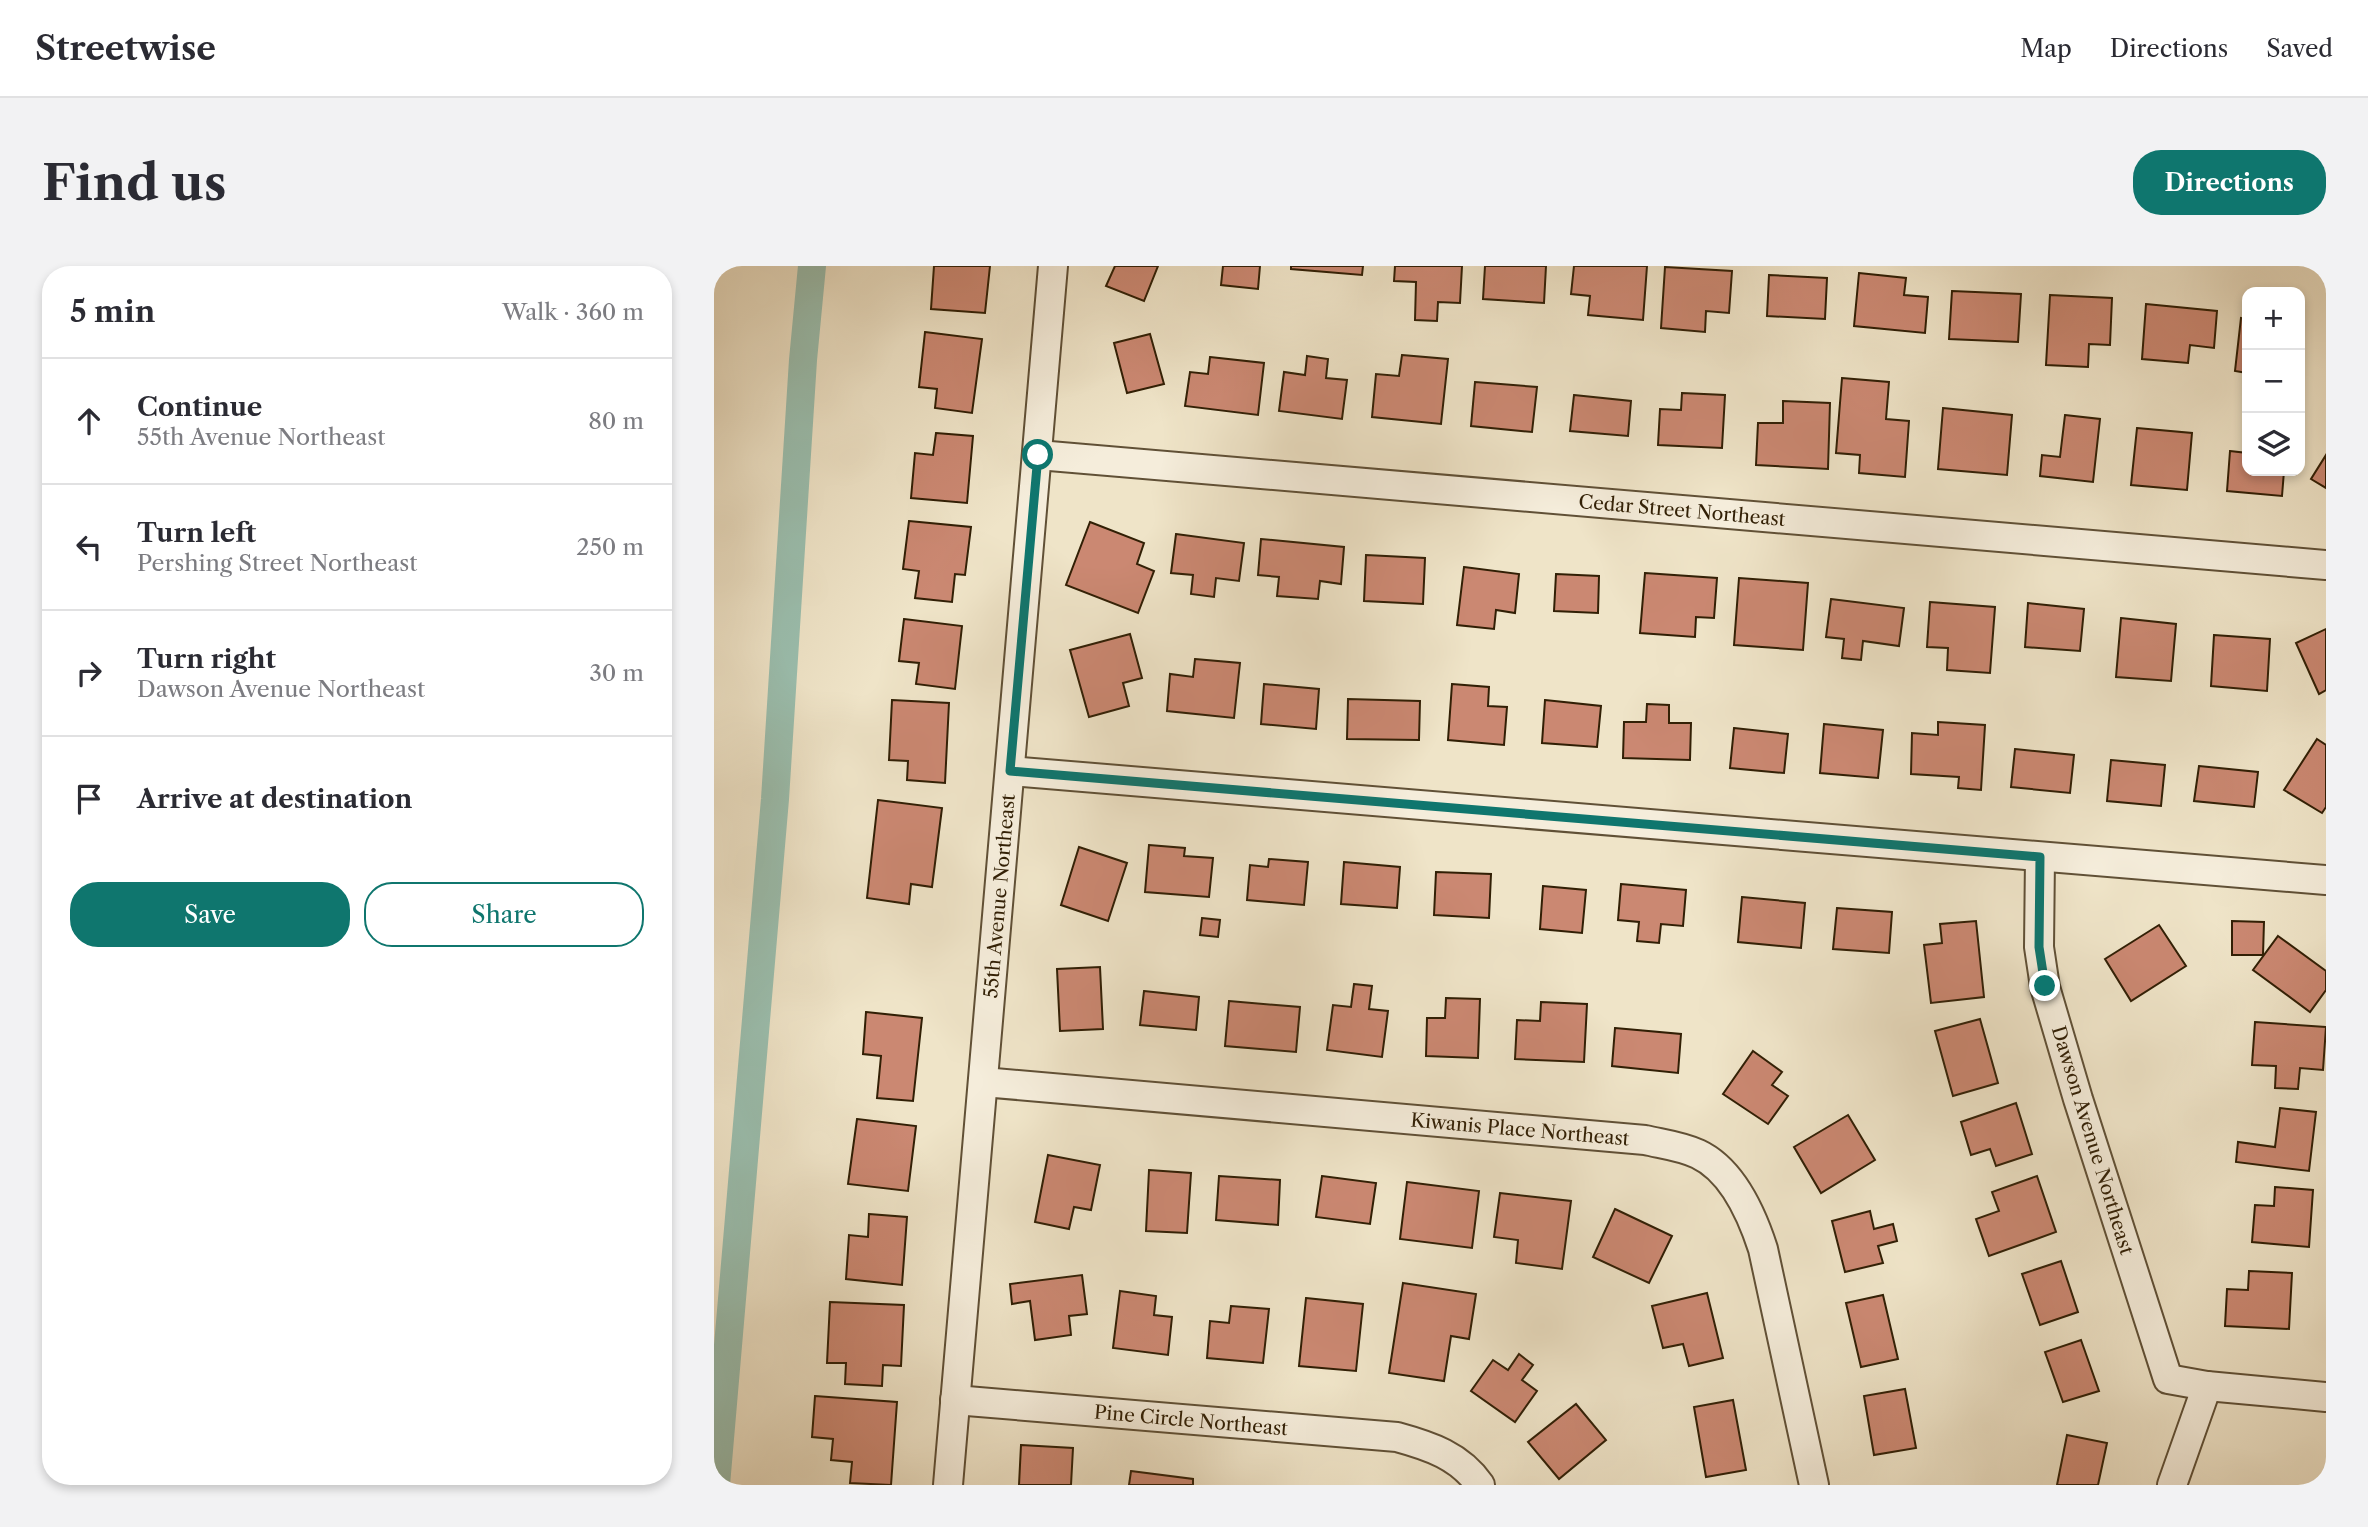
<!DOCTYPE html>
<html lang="en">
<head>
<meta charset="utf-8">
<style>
	:root { --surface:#fff; --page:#f2f2f3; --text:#2b2b33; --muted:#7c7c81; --line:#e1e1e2; --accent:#0f766e }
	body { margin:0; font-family:"Libre Caslon Text",serif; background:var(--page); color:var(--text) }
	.controls { position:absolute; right:21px; top:21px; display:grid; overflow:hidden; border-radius:14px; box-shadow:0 4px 10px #0003 }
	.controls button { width:63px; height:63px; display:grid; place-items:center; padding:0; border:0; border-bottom:2px solid var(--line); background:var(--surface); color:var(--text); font:35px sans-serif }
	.stop { position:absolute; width:21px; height:21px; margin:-16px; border:5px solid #0f766e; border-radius:50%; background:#fff }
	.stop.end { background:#0f766e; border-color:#fff; box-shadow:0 2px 7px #0008 }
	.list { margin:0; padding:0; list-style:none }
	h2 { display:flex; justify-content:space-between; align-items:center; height:91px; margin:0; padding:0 28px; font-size:30px }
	h2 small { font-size:23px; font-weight:400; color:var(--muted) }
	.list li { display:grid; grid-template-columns:46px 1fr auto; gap:21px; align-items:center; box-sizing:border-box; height:126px; padding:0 28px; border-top:2px solid var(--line) }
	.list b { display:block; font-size:26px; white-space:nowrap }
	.list p { margin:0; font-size:23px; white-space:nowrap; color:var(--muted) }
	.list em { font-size:23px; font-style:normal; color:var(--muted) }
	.actions { display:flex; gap:14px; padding:21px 28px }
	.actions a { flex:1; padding:16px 0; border:2px solid var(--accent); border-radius:28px; text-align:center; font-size:24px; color:var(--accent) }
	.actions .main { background:var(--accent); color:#fff }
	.icon { flex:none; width:38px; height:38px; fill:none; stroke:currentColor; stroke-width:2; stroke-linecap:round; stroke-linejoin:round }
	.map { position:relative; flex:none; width:1612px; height:1219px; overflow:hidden; border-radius:28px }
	header { display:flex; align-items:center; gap:42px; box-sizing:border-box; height:98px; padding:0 35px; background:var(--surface); border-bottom:2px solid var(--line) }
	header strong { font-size:33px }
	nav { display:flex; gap:38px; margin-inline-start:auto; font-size:24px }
	.intro { display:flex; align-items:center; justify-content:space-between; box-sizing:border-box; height:168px; padding:0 42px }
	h1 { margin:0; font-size:49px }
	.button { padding:18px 32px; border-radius:28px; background:var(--accent); color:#fff; font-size:24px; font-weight:700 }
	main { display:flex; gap:42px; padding:0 42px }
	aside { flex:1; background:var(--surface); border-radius:28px; box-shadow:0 4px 10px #0003 }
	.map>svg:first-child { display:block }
</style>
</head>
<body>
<header>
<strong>Streetwise</strong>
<nav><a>Map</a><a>Directions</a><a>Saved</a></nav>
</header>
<div class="intro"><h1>Find us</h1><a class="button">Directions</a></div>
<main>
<aside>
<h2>5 min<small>Walk · 360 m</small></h2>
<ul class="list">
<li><svg class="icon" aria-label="ahead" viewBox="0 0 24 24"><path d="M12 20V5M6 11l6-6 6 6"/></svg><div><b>Continue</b><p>55th Avenue Northeast</p></div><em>80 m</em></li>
<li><svg class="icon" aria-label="left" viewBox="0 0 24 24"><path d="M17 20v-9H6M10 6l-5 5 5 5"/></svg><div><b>Turn left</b><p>Pershing Street Northeast</p></div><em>250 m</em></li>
<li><svg class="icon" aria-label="right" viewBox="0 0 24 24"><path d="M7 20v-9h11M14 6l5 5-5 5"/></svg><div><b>Turn right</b><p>Dawson Avenue Northeast</p></div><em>30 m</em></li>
<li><svg class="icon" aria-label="arrive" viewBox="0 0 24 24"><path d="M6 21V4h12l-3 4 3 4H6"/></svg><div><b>Arrive at destination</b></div></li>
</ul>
<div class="actions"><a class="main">Save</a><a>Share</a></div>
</aside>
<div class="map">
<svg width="1612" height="1219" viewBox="0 0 1612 1219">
	<rect width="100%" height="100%" fill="#efe4c8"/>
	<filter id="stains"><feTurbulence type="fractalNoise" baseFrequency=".00286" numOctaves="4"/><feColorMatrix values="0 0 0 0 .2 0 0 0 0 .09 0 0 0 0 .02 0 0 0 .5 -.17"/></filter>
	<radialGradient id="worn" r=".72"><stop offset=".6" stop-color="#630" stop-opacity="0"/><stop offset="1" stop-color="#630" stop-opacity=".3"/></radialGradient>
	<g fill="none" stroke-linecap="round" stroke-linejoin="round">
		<path stroke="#9bbfaf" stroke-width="28" d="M 2,1219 L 61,533 L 89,94 L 98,0"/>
	</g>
	<g fill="#cb8872" stroke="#311f05" stroke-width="2">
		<path d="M 220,0 L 276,0 L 271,47 L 217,43 Z"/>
		<path d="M 401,0 L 444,0 L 430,35 L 392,20 Z"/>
		<path d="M 509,0 L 546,0 L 544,23 L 507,19 Z"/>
		<path d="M 577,0 L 649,0 L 648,9 L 577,3 Z"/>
		<path d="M 681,0 L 748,0 L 746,37 L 724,36 L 723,55 L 701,54 L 702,16 L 680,15 Z"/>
		<path d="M 771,0 L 832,0 L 830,37 L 769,33 Z"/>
		<path d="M 860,0 L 933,0 L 929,54 L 874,49 L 876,30 L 857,28 Z"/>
		<path d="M 951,1 L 1018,5 L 1015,47 L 992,45 L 991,66 L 947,62 Z"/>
		<path d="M 1145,7 L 1192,12 L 1190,29 L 1214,31 L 1211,67 L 1140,60 Z"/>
		<path d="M 1055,9 L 1113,12 L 1111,53 L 1053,50 Z"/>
		<path d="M 1238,25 L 1307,28 L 1304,76 L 1235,73 Z"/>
		<path d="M 1336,29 L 1398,32 L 1396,79 L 1375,78 L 1374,101 L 1332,99 Z"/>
		<path d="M 1432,38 L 1503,45 L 1500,82 L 1476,79 L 1474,97 L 1428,93 Z"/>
		<path d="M 1527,52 L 1533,53 L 1533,107 L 1521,105 Z"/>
		<path d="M 211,66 L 268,73 L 258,147 L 221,142 L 223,123 L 205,121 Z"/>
		<path d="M 436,68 L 450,118 L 413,127 L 400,77 Z"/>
		<path d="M 688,89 L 734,93 L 727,158 L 658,151 L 662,108 L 685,110 Z"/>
		<path d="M 593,90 L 614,93 L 612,112 L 633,114 L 628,153 L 565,145 L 570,106 L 591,109 Z"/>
		<path d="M 496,91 L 550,97 L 544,149 L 471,140 L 476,106 L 494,108 Z"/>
		<path d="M 1128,112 L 1175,116 L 1172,153 L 1195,155 L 1191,211 L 1145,207 L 1146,189 L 1122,187 Z"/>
		<path d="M 761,116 L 823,121 L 818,166 L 757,160 Z"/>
		<path d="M 968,127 L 1011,129 L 1008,182 L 944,179 L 946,143 L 967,144 Z"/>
		<path d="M 860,129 L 917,135 L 914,170 L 856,165 Z"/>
		<path d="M 1069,135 L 1116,137 L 1114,203 L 1042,199 L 1044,157 L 1069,157 Z"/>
		<path d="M 1229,142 L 1298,149 L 1293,209 L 1224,203 Z"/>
		<path d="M 1351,149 L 1386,153 L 1379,216 L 1326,210 L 1328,189 L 1346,191 Z"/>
		<path d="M 1423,162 L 1478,167 L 1473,224 L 1417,219 Z"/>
		<path d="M 222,167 L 259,170 L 253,237 L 197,232 L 201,187 L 219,189 Z"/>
		<path d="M 1516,185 L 1533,187 L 1533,205 L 1570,205 L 1568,230 L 1513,225 Z"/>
		<path d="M 1612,189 L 1612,222 L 1597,213 Z"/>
		<path d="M 195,255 L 257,261 L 251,309 L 241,308 L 238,336 L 201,332 L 205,305 L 189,303 Z"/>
		<path d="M 376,256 L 430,277 L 423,298 L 440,305 L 424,347 L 352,319 Z"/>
		<path d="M 462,268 L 530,277 L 525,315 L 502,312 L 500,331 L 477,328 L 479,309 L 457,307 Z"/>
		<path d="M 547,273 L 630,281 L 627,318 L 606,315 L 604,333 L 563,330 L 565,311 L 544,309 Z"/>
		<path d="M 652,289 L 711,292 L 709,338 L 650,335 Z"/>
		<path d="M 750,301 L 805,308 L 801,347 L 782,344 L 780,363 L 743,359 Z"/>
		<path d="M 931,307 L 1003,312 L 1000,352 L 982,351 L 981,371 L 926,367 Z"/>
		<path d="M 842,308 L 885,310 L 884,347 L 840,345 Z"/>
		<path d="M 1025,312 L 1094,317 L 1089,384 L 1020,379 Z"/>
		<path d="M 1117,333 L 1190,342 L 1185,380 L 1149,375 L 1147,394 L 1128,392 L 1130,373 L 1112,371 Z"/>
		<path d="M 1216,336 L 1281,341 L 1276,407 L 1233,404 L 1234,382 L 1213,381 Z"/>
		<path d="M 1314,337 L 1370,343 L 1366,385 L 1311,381 Z"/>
		<path d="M 1407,352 L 1462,358 L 1457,415 L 1402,411 Z"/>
		<path d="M 190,353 L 248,360 L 241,423 L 202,418 L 205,397 L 185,395 Z"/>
		<path d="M 1612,363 L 1612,424 L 1605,428 L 1582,377 Z"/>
		<path d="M 416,368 L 428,412 L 409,417 L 415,440 L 375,451 L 356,384 Z"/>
		<path d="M 1500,369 L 1556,373 L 1553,425 L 1497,420 Z"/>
		<path d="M 481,393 L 526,397 L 520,452 L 453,445 L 456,408 L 479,411 Z"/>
		<path d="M 550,418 L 605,423 L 602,463 L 547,458 Z"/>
		<path d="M 738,418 L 775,421 L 774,440 L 793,441 L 790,479 L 734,474 Z"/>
		<path d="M 634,433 L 706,435 L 705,474 L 633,473 Z"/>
		<path d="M 178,434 L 235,437 L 231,517 L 193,514 L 194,495 L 175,494 Z"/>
		<path d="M 831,434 L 887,440 L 883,481 L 828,477 Z"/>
		<path d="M 933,438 L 955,439 L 955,457 L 977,457 L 976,494 L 909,492 L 910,456 L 932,456 Z"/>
		<path d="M 1224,456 L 1271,459 L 1267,524 L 1244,522 L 1245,511 L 1197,508 L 1198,467 L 1224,469 Z"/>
		<path d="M 1110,458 L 1169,464 L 1164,512 L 1106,507 Z"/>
		<path d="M 1020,462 L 1074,468 L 1070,507 L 1016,502 Z"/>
		<path d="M 1603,473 L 1612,479 L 1612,541 L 1608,547 L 1570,524 Z"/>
		<path d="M 1301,483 L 1360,489 L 1356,527 L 1297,521 Z"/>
		<path d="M 1397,494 L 1451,499 L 1447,540 L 1393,535 Z"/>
		<path d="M 1485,500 L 1544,506 L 1540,541 L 1480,535 Z"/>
		<path d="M 164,534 L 228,542 L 218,621 L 197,618 L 195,638 L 153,632 Z"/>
		<path d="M 435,579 L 471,582 L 470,590 L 499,592 L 495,631 L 431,626 Z"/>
		<path d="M 365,581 L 413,597 L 394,655 L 347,639 Z"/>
		<path d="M 555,593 L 594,596 L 590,639 L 533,634 L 536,599 L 554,601 Z"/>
		<path d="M 630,596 L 686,601 L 683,642 L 627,638 Z"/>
		<path d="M 722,606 L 777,608 L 775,652 L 720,649 Z"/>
		<path d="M 907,618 L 972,624 L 969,660 L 947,658 L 945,677 L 923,675 L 925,656 L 904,654 Z"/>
		<path d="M 829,620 L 872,624 L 868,667 L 826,663 Z"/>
		<path d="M 1028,631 L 1091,637 L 1087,682 L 1024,676 Z"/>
		<path d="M 1123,642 L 1178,646 L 1175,687 L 1119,683 Z"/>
		<path d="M 488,652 L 506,654 L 504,671 L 486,669 Z"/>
		<path d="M 1262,655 L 1270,731 L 1217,737 L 1210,679 L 1228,677 L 1226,658 Z"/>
		<path d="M 1518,655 L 1550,656 L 1549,689 L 1518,689 Z"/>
		<path d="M 1445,659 L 1472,700 L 1417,735 L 1391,693 Z"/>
		<path d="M 1564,670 L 1612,705 L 1612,724 L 1596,746 L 1539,704 Z"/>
		<path d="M 386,701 L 389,763 L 346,765 L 343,703 Z"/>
		<path d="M 640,718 L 658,720 L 655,743 L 674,745 L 668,791 L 613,784 L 619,739 L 637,741 Z"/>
		<path d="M 430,725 L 485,731 L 482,764 L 426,759 Z"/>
		<path d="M 732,732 L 766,733 L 764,792 L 712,790 L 713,752 L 731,752 Z"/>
		<path d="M 515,735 L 586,741 L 582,786 L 511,780 Z"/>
		<path d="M 827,736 L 873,738 L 870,796 L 801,793 L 803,754 L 826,755 Z"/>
		<path d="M 152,746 L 208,752 L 199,835 L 163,832 L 167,790 L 149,788 Z"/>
		<path d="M 1266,753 L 1284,817 L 1239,830 L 1221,765 Z"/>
		<path d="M 1541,756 L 1612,761 L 1609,804 L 1586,802 L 1584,823 L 1561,822 L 1562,800 L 1538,799 Z"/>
		<path d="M 901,762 L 967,768 L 964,807 L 898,800 Z"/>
		<path d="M 1039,785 L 1068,806 L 1058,819 L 1074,830 L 1054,858 L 1009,828 Z"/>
		<path d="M 1302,837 L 1318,888 L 1282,900 L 1276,883 L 1257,889 L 1247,856 Z"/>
		<path d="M 1566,842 L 1602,846 L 1595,905 L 1522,896 L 1524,876 L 1561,881 Z"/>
		<path d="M 1134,849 L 1161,894 L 1107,927 L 1080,881 Z"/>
		<path d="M 143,853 L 202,860 L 194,925 L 134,918 Z"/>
		<path d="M 334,889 L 386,899 L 377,944 L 360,941 L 355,963 L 321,956 Z"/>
		<path d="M 435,904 L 477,907 L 473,967 L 432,965 Z"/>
		<path d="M 505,910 L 566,914 L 564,959 L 502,954 Z"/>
		<path d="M 608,910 L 662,917 L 656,958 L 602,951 Z"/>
		<path d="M 1323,910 L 1342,966 L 1275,990 L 1262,953 L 1285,945 L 1278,926 Z"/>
		<path d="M 693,916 L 765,925 L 758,982 L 686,973 Z"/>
		<path d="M 1561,921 L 1599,924 L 1595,981 L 1538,976 L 1541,939 L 1560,940 Z"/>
		<path d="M 786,927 L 857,935 L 848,1003 L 802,997 L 804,974 L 780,971 Z"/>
		<path d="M 901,943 L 958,970 L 935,1017 L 879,991 Z"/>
		<path d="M 1156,945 L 1160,963 L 1179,958 L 1183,975 L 1164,980 L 1169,997 L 1131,1006 L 1118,955 Z"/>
		<path d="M 155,948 L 193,951 L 188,1019 L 132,1013 L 135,969 L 154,971 Z"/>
		<path d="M 1347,995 L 1364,1046 L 1326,1059 L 1308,1008 Z"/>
		<path d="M 1535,1005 L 1578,1007 L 1575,1063 L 1511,1060 L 1513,1023 L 1534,1024 Z"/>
		<path d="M 368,1009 L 373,1048 L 355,1050 L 357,1069 L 321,1074 L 316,1035 L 298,1038 L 296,1018 Z"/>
		<path d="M 689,1017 L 762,1028 L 755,1073 L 737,1070 L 730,1115 L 675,1107 Z"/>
		<path d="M 406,1025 L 442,1030 L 440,1049 L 458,1051 L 454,1089 L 399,1082 Z"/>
		<path d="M 993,1027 L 1009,1092 L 975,1100 L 969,1078 L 949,1082 L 938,1040 Z"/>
		<path d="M 1169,1029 L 1184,1093 L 1147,1101 L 1132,1037 Z"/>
		<path d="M 592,1032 L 649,1038 L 642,1105 L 585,1100 Z"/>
		<path d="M 116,1036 L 190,1039 L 187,1100 L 169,1099 L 168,1120 L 131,1118 L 132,1097 L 113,1097 Z"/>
		<path d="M 517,1040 L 555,1043 L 549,1097 L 493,1092 L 496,1055 L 515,1057 Z"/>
		<path d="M 1367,1074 L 1385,1125 L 1349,1136 L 1331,1086 Z"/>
		<path d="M 805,1088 L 819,1099 L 808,1114 L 823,1125 L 801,1156 L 757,1125 L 779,1094 L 794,1104 Z"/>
		<path d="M 1191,1123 L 1202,1182 L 1160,1189 L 1150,1130 Z"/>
		<path d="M 101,1130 L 183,1136 L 177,1219 L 136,1217 L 138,1196 L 117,1194 L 119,1173 L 98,1171 Z"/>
		<path d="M 1019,1134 L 1032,1204 L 992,1211 L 980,1141 Z"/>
		<path d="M 862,1138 L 892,1174 L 845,1213 L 814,1176 Z"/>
		<path d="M 1353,1169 L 1393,1177 L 1384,1219 L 1343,1219 Z"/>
		<path d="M 307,1179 L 359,1182 L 357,1219 L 305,1219 Z"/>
		<path d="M 417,1205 L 479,1213 L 479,1219 L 415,1219 Z"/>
	</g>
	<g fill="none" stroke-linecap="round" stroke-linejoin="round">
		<defs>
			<g id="street">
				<path d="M 324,189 L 1612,299"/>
				<path d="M 296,505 L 1612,614"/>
				<path d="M 1326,591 L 1325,681 L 1331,721 L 1364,833 L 1454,1113 L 1493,1120 L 1612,1131"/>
				<path d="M 269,816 L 931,874 C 948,878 967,880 984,888 C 1018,904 1038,949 1049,983 L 1100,1219"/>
				<path d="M 241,1134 L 683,1171 C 716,1180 746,1190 766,1219"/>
				<path d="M 234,1219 L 339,0"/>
				<path d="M 1458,1219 L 1493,1120"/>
			</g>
		</defs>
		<use href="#street" stroke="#605036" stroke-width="32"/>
		<use href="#street" stroke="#f5eddb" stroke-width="28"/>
	</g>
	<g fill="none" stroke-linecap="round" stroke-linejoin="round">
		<path stroke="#0f766e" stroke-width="9" d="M 324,189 L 296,505 L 1326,591 L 1325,681 L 1331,720"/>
	</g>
	<g text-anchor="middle" stroke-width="5" stroke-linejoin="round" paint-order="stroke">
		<g font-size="19" fill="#311f05" stroke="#f5eddb">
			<text transform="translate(968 244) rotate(5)" y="7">Cedar Street Northeast</text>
			<text transform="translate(285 630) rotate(-85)" y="7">55th Avenue Northeast</text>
			<text transform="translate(806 863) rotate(5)" y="7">Kiwanis Place Northeast</text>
			<text transform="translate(1379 874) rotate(73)" y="7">Dawson Avenue Northeast</text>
			<text transform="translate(477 1154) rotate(5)" y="7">Pine Circle Northeast</text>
		</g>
	</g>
	<rect width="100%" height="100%" filter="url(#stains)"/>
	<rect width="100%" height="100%" fill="url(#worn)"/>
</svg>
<div class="controls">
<button>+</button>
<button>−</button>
<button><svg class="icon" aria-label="layers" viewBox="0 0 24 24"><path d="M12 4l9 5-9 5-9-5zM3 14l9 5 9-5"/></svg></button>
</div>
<div class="stop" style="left:324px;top:189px"></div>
<div class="stop end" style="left:1331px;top:720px"></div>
</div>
</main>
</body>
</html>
